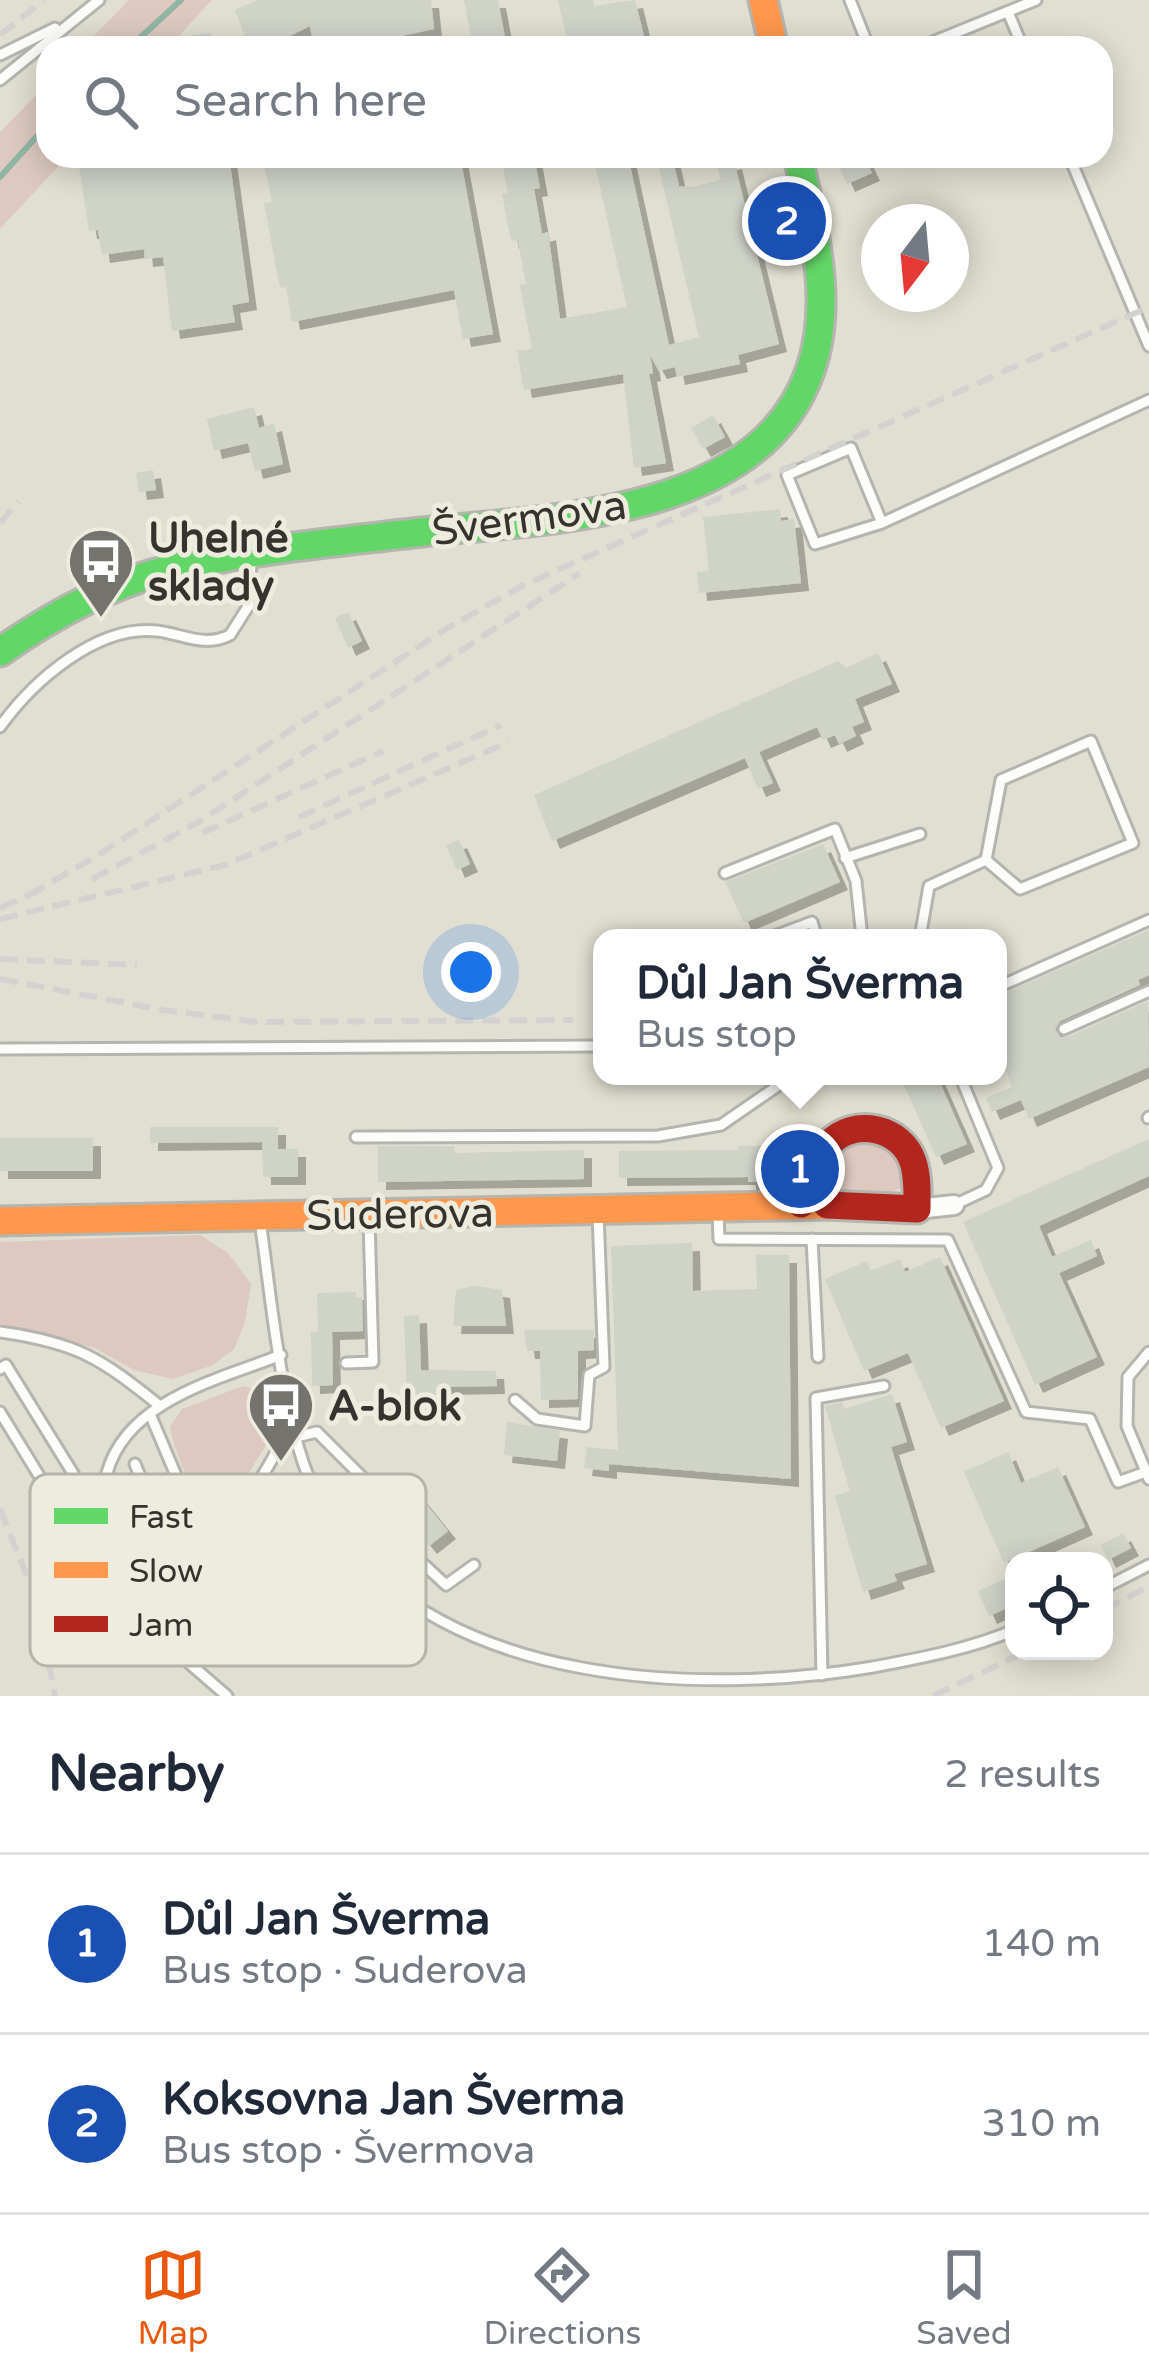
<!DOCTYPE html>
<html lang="en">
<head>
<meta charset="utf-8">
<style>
	:root { --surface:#fff; --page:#f2f2f3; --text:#1f2937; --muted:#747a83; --line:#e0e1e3; --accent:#ea580c }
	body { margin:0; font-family:"Varela Round",sans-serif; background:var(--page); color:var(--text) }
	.controls { position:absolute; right:36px; bottom:36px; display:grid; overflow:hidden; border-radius:24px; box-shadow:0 6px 30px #0003 }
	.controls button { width:108px; height:108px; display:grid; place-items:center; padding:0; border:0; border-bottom:3px solid var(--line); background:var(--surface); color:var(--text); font:60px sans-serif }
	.compass { position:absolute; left:861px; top:204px; width:108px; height:108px; border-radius:50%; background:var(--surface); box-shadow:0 6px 30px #0003; rotate:196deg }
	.you { position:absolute; left:471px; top:972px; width:42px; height:42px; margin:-30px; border:9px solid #fff; border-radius:50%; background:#1a73e8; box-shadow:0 0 0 18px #1a73e833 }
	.badge { display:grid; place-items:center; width:78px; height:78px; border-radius:50%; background:var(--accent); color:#fff; font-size:39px; font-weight:700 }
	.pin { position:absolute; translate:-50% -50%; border:6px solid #fff; box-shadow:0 3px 12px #0006 }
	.popup { position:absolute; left:593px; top:929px; width:414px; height:156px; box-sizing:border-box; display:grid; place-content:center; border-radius:24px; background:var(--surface); filter:drop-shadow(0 3px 9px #0005); font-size:39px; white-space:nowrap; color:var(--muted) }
	.popup b { font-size:45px; color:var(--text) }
	.popup::after { content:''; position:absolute; left:50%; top:100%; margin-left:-24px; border:24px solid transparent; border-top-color:var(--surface) }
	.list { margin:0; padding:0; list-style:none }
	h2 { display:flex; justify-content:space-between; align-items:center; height:156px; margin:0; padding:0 48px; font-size:51px }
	h2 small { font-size:39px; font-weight:400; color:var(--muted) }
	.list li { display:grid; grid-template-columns:78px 1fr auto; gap:36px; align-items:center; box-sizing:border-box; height:180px; padding:0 48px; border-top:3px solid var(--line) }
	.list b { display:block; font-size:45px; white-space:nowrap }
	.list p { margin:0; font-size:39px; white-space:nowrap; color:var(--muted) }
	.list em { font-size:39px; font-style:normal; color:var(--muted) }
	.icon { flex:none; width:66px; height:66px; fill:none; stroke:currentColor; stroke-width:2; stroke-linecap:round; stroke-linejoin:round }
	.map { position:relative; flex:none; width:1149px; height:1696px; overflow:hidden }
	.search { position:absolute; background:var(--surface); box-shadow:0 6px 30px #0003; left:36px; right:36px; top:36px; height:132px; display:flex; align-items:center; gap:30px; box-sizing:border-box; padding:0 42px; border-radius:36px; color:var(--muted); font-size:45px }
	.sheet { height:516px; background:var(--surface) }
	nav { display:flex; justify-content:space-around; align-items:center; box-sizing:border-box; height:168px; border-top:3px solid var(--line); background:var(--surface); font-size:33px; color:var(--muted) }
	nav a { display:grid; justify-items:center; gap:6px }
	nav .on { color:var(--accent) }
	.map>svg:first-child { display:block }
</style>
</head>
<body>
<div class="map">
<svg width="1149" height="1696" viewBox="0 0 1149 1696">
	<defs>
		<filter id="shadow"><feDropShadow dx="8" dy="8" stdDeviation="0" flood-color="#0004"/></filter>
	</defs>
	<rect width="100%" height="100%" fill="#eae9e2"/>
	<g fill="#e1dfd1" fill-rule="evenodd">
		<path d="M 0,0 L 129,0 L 82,48 L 48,48 L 48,83 L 0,132 Z"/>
		<path d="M 212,0 L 1149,0 L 1149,1696 L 0,1696 L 0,229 L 68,156 L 1101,156 L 1101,48 L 168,48 ZM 879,222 L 951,222 L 951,294 L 879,294 ZM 602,938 L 998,938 L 998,1076 L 602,1076 ZM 1014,1561 L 1104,1561 L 1104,1651 L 1014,1651 Z"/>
	</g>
	<g fill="#ddc9bf">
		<path d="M 129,0 L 212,0 L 168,48 L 82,48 Z"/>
		<path d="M 48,83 L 48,156 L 68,156 L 0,229 L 0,132 Z"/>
		<path d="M 873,1137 C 892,1148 909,1161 903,1186 L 890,1194 L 831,1195 L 823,1191 C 819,1158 844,1142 873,1137 Z"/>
		<path d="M 200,1235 L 228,1253 L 251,1284 L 245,1322 L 234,1349 L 213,1365 L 173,1379 L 134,1370 L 95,1348 L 0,1324 L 0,1242 Z"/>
		<path d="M 243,1386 C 258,1390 274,1399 276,1415 C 277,1431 266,1445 258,1458 C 250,1469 242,1488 232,1497 C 198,1528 174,1448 170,1427 L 182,1409 Z"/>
	</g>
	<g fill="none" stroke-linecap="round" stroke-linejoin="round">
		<g stroke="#91b6a4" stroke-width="6">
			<path d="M 129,48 L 181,0"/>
			<path d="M 0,177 L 48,124"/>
		</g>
	</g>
	<g fill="#cfd3c8" filter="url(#shadow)">
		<path d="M 258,0 L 431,0 L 434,29 L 344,48 L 314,48 L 310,26 L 283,39 L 287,48 L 249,48 L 235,10 Z"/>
		<path d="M 464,0 L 498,0 L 507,48 L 473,48 Z"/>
		<path d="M 558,0 L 593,0 L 594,6 L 635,0 L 647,48 L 569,48 Z"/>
		<path d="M 211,33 L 213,48 L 194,48 L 192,35 Z"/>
		<path d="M 95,156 L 229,156 L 249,302 L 232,305 L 235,322 L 172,331 L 163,257 L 145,259 L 144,249 L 102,255 L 98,230 L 89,231 L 79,167 L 97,165 Z"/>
		<path d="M 262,156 L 460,156 L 493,334 L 463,339 L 454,290 L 292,322 L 286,287 L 280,288 L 264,203 L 272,202 Z"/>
		<path d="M 501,156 L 534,156 L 540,188 L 534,189 L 542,234 L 548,232 L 560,319 L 627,307 L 593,156 L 628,156 L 669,345 L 699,337 L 656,156 L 672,156 L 679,186 L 691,187 L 721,180 L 717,165 L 734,161 L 779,344 L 738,355 L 740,364 L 677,377 L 675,367 L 659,371 L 650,355 L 653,373 L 649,374 L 666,463 L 634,468 L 623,374 L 524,390 L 517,351 L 532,349 L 520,285 L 526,284 L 518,240 L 511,241 L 502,194 L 508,193 Z"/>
		<path d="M 864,156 L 872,173 L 847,184 L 839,166 Z"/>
		<path d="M 254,407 L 259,428 L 274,423 L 283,464 L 255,471 L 248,443 L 214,451 L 207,419 Z"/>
		<path d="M 713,415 L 725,437 L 703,449 L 691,428 Z"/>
		<path d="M 153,470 L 156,490 L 139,492 L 136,473 Z"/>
		<path d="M 780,509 L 781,521 L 794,519 L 801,583 L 699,593 L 697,572 L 709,571 L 703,517 Z"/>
		<path d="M 348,612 L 362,641 L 348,648 L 335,618 Z"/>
		<path d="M 878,653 L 892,684 L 855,699 L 864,722 L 852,727 L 856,736 L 839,744 L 835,735 L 823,740 L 817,727 L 759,752 L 773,783 L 758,789 L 745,758 L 552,841 L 534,795 L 838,661 L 846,668 Z"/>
		<path d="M 459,840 L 470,864 L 457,870 L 446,845 Z"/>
		<path d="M 823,844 L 840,882 L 744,923 L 725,882 Z"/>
		<path d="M 1149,930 L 1149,975 L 1138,980 L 1140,985 L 1060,1021 L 1055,1029 L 1060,1037 L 1068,1037 L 1148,1001 L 1149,1067 L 1029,1119 L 1021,1100 L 992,1112 L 986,1098 L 1012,1087 L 998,1049 L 998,996 Z"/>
		<path d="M 900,1076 L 937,1076 L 967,1144 L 936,1157 Z"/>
		<path d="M 150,1127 L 278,1127 L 278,1149 L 298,1149 L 298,1177 L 263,1177 L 262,1142 L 150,1143 Z"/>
		<rect x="0" y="1138" width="93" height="33"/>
		<path d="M 1149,1139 L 1149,1176 L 1039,1226 L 1052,1257 L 1091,1240 L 1097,1256 L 1059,1273 L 1097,1357 L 1035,1385 L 963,1222 Z"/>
		<path d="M 378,1146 L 454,1146 L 455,1153 L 584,1150 L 584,1179 L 378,1182 Z"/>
		<path d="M 738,1146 L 772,1146 L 772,1151 L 783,1151 L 784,1177 L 772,1177 L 772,1182 L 748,1182 L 748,1177 L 619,1178 L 619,1151 L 738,1150 Z"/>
		<path d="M 692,1243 L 693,1291 L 757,1289 L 756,1255 L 789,1255 L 791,1479 L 609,1464 L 609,1471 L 584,1468 L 587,1447 L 618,1450 L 611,1246 Z"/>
		<path d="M 940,1257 L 1004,1401 L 941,1428 L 908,1353 L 864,1371 L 825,1279 L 867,1261 L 871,1271 L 900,1259 L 905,1272 Z"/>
		<path d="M 476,1286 L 502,1290 L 506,1326 L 453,1326 L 456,1290 Z"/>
		<path d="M 356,1292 L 356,1297 L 362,1297 L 363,1331 L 332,1332 L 333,1385 L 312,1386 L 311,1332 L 318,1332 L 317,1293 Z"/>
		<path d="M 419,1315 L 421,1370 L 496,1371 L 497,1386 L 439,1387 L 439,1396 L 407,1397 L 404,1316 Z"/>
		<path d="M 524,1330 L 594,1330 L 594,1350 L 578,1351 L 578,1399 L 541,1400 L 540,1351 L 527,1351 Z"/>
		<path d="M 892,1394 L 907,1442 L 891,1447 L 927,1564 L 894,1574 L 897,1581 L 863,1592 L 835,1496 L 850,1491 L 825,1406 L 842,1402 L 844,1409 Z"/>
		<path d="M 507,1422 L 560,1431 L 557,1461 L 504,1455 Z"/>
		<path d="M 1008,1452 L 1021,1483 L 1058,1467 L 1085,1527 L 1004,1563 L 964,1472 Z"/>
		<path d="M 418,1494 L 448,1531 L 429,1546 L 399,1509 Z"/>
		<path d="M 1123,1533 L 1131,1548 L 1108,1560 L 1101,1545 Z"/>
		<path d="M 1014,1575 L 1014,1605 L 989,1616 L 978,1591 Z"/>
		<path d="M 126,1580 L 128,1604 L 110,1606 L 108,1582 Z"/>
		<path d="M 71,1584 L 72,1602 L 47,1604 L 45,1586 Z"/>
	</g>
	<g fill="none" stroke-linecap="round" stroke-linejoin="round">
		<defs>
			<g id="lane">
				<path d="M 850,0 L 869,48"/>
				<path d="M 1008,12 L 1023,48"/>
				<path d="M 918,48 L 1036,0"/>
				<path d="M 0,55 L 55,28"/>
				<path d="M 0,80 L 99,0"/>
				<path d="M 1069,156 L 1149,346"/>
				<path d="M 882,523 L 851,448 L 787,475 L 815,544 L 882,523 L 1149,400"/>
				<path d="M 0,727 C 32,682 97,624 157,631 C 183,634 204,648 230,635 L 249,605 L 251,560"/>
				<path d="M 1091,741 L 1133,843 L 1020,889 L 986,860 L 1001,780 Z"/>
				<path d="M 845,858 L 920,834"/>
				<path d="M 725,873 L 835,829 L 856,881 L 862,938"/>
				<path d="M 772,937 L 812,922 L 817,938"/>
				<path d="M 920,938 L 929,886 L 986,860"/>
				<path d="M 998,987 L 1149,920"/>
				<path d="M 1064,1029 L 1149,991"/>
				<path d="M 0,1049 L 599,1046"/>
				<path d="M 1148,1118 L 1149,1117"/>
				<path d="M 356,1137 L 658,1136 L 721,1125 L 792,1076"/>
				<path d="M 954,1205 L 986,1190 L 998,1168 L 960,1076"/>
				<path d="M 718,1212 L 719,1239 L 948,1240 L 1026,1412 L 1090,1419 L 1118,1482 L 1146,1472"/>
				<path d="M 260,1221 C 274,1313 282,1453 335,1529 C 445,1686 702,1696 873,1667 C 921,1658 970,1649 1014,1630"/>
				<path d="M 812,1239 L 818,1357"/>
				<path d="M 0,1332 C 78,1343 100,1358 160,1406"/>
				<path d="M 1149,1352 L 1128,1377 L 1127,1426 L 1149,1479"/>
				<path d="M 346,1363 L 373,1362 L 369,1219"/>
				<path d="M 0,1369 L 6,1365 L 74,1475 L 50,1491"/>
				<path d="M 515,1400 L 537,1419 L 585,1426 L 589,1375 L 604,1367 L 598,1214"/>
				<path d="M 0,1412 L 95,1567"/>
				<path d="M 150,1414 L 186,1499 C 236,1552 272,1455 293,1421"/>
				<path d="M 296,1437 L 317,1432 L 378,1493 L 391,1534 L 446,1585 L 474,1565"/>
				<path d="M 100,1526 L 133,1566 L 170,1551 L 135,1464"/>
				<path d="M 358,1559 L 391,1534"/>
				<path d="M 95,1567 C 98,1536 99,1503 107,1473 C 127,1400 220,1379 281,1355"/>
				<path d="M 1104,1588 L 1149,1565"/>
				<path d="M 98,1632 L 151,1621 L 189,1663 L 227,1696"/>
				<path d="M 822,1675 L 816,1398 L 884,1386"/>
			</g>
			<path id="street" d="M 917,1209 L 954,1205"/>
			<path id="fast" d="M 0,652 C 52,615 108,585 170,569 C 252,549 338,542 422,532 C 549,519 759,517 810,371 C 835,301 812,225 798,156"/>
			<g id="slow">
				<path d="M 763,0 L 774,48"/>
				<path d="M 0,1221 L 827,1205"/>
			</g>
			<path id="jam" d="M 801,1204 C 808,1184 814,1161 829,1144 C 853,1117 902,1127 913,1162 C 918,1177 917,1194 917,1209 L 827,1205"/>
		</defs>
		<use href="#lane" stroke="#b5b5af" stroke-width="15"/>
		<use href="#street" stroke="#b5b5af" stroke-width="24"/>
		<use href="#fast" stroke="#b5b5af" stroke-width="33"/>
		<use href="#slow" stroke="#b5b5af" stroke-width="33"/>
		<use href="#jam" stroke="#b5b5af" stroke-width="33"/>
		<use href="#lane" stroke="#fcfcfb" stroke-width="9"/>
		<use href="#street" stroke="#fcfcfb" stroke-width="18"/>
		<use href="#fast" stroke="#63d668" stroke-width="27"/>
		<use href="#slow" stroke="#ff974d" stroke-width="27"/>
		<use href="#jam" stroke="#b3261e" stroke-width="27"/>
		<g stroke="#d3d2d0" stroke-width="6" stroke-dasharray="18 9" stroke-linecap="butt">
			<path d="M 0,35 L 44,0"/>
			<path d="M 0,523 L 19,501"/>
			<path d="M 299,817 L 501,725"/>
			<path d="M 202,833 L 383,751"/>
			<path d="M 92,879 L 197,823 L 580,573"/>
			<path d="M 29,895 L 95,857 L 449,627 L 526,584 L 1149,307"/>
			<path d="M 0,908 L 42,889"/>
			<path d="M 0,919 L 225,865 L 509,742"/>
			<path d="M 0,959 L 137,965"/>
			<path d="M 0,979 L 163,1010 L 257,1022 L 573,1020"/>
			<path d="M 0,1509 L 37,1601 L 55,1696"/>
			<path d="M 1104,1610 L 1149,1586"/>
			<path d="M 933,1696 L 1027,1651"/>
		</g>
	</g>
	<defs>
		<symbol id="bus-pin" viewBox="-11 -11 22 30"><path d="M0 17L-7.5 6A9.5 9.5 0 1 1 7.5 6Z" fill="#74736d" stroke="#edecde"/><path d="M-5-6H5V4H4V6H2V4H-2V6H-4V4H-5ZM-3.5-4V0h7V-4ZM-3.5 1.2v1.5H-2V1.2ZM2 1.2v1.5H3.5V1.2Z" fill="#fff"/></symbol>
	</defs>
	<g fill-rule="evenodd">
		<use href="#bus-pin" x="63" y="523" width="76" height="104"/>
		<use href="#bus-pin" x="243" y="1367" width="76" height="104"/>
	</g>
	<g text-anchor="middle" stroke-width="10" stroke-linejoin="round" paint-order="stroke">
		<g font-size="42" fill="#34332e" stroke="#edecde">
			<text transform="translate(529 517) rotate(-8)" y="15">Švermova</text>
			<text transform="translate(400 1213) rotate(-1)" y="15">Suderova</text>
		</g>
		<g font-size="42" font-weight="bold" fill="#34332e" stroke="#edecde" text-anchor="start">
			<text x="148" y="552">Uhelné<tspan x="148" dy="48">sklady</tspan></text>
			<text x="328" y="1420">A-blok</text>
		</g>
	</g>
	<rect x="30" y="1474" width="396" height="192" rx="18" fill="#edecde" stroke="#b6b4a9" stroke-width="3"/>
	<rect x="54" y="1508" width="54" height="16" fill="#63d668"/>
	<rect x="54" y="1562" width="54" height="16" fill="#ff974d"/>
	<rect x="54" y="1616" width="54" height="16" fill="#b3261e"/>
	<g font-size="33" fill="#34332e">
		<text x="129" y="1528">Fast</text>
		<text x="129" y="1582">Slow</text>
		<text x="129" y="1636">Jam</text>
	</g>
</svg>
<div class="controls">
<button><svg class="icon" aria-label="locate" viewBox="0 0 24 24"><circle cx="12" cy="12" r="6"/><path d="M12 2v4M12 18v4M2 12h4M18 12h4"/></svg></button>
</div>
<svg class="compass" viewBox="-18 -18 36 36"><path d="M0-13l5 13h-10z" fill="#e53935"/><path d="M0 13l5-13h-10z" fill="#747a83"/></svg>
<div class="you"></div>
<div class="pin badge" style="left:800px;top:1169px;background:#1a4fb4">1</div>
<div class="popup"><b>Důl Jan Šverma</b>Bus stop</div>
<div class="pin badge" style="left:787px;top:221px;background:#1a4fb4">2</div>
<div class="search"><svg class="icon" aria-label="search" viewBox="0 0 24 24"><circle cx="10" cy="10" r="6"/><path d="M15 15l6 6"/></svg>Search here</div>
</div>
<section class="sheet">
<h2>Nearby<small>2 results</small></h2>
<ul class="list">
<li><span class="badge" style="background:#1a4fb4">1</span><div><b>Důl Jan Šverma</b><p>Bus stop · Suderova</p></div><em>140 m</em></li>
<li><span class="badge" style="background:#1a4fb4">2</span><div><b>Koksovna Jan Šverma</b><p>Bus stop · Švermova</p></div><em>310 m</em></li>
</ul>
</section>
<nav>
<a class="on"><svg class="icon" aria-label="map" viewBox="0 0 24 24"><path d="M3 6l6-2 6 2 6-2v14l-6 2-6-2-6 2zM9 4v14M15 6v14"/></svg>Map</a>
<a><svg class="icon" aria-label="directions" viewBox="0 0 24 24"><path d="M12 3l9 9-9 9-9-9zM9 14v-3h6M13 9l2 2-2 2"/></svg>Directions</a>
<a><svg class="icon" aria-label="saved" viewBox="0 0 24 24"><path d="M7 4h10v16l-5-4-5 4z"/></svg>Saved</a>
</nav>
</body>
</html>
